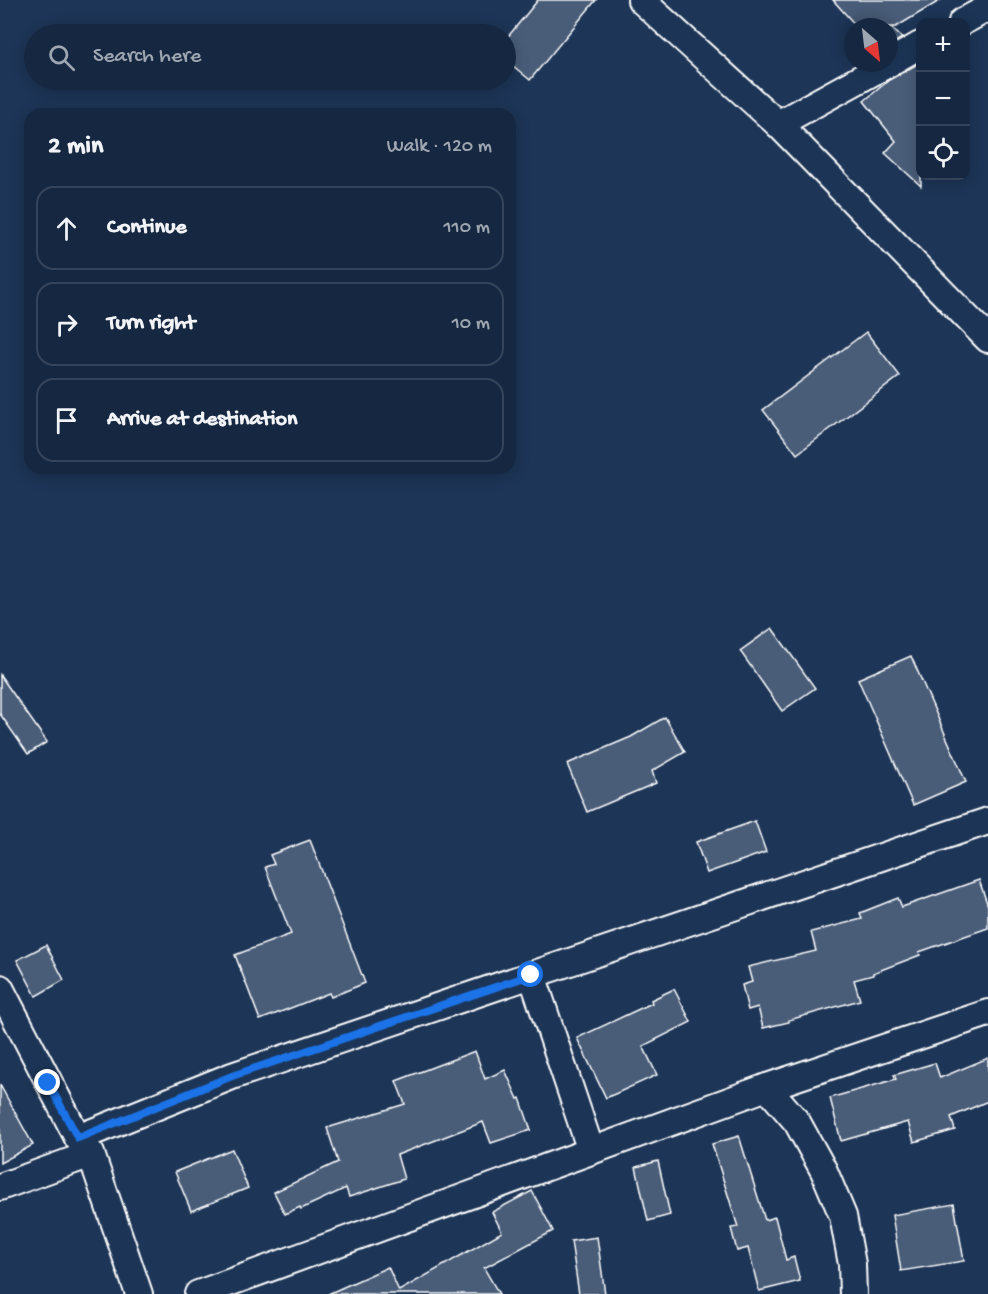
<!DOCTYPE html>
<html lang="en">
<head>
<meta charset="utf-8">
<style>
	:root { --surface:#162841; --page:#23344c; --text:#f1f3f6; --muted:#9ea6b1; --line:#35445a }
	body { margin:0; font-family:"Gochi Hand",sans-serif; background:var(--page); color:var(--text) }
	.controls { position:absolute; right:18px; top:18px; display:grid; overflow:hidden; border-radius:12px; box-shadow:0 3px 15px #0003 }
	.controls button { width:54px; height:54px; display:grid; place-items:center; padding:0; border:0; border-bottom:2px solid var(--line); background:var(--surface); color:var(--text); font:30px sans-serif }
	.compass { position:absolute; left:844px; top:18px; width:54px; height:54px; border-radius:50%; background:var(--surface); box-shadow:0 3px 15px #0003; rotate:152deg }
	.stop { position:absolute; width:18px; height:18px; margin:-14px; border:4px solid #1a73e8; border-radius:50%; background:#fff }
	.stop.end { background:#1a73e8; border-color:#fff; box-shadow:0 2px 6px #0008 }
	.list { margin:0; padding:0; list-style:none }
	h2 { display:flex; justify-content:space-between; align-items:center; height:78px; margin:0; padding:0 24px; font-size:26px }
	h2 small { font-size:20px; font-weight:400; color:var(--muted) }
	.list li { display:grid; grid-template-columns:39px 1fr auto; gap:18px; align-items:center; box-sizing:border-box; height:84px; margin:0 12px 12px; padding:0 12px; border:2px solid var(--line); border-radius:18px }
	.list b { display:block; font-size:22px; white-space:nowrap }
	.list em { font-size:20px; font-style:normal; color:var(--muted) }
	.icon { flex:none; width:33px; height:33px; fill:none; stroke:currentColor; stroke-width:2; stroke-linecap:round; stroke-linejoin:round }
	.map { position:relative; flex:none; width:988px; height:1294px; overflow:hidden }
	.search { position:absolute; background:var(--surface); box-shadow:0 3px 15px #0003; left:24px; top:24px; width:492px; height:66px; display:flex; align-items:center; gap:15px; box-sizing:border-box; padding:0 21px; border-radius:33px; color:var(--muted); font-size:22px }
	.panel { position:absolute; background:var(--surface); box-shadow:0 3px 15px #0003; left:24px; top:108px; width:492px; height:366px; border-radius:18px }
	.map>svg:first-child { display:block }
</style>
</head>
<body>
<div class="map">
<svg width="988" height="1294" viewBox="0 0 988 1294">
	<rect width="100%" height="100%" fill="#1d3557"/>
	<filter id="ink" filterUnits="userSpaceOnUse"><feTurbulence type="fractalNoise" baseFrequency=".0167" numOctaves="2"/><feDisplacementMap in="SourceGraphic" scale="12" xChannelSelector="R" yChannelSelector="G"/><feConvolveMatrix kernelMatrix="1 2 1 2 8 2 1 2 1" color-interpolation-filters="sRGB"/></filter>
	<g filter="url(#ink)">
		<g fill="#4a5d79" stroke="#fff" stroke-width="1.5">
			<path d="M 538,0 L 596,0 L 530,80 L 506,60 L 506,39 Z"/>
			<path d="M 833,0 L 941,0 L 896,27 L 891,27 L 902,38 L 889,46 L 889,27 L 857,27 Z"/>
			<path d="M 921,62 L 921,186 L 885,153 L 896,141 L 864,101 L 889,80 Z"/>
			<path d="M 866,332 L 900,376 L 797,454 L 763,410 Z"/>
			<path d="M 772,628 L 815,688 L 782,711 L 740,651 Z"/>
			<path d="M 911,656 L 966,782 L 913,805 L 858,679 Z"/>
			<path d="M 0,675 L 47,742 L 28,754 L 0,714 Z"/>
			<path d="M 665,717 L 685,752 L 652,771 L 656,783 L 587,812 L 567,764 L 631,737 Z"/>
			<path d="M 755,821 L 766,852 L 707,873 L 696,842 Z"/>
			<path d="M 310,840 L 365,983 L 331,997 L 329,993 L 260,1020 L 235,955 L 291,934 L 265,867 L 274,864 L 270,855 Z"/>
			<path d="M 979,880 L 988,906 L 988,928 L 919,952 L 920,955 L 873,973 L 873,975 L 854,980 L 860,1000 L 789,1020 L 789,1022 L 763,1028 L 758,1007 L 748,1010 L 742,985 L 752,982 L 748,967 L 816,951 L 811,932 L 862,919 L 860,913 L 898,898 L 902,907 Z"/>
			<path d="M 46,945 L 64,980 L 36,996 L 17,960 Z"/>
			<path d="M 674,989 L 691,1022 L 643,1046 L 657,1075 L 606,1098 L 577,1038 L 652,1003 L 651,1000 Z"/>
			<path d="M 475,1051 L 485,1079 L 505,1070 L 518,1099 L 520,1098 L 531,1130 L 491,1143 L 483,1122 L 397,1155 L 404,1179 L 349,1197 L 346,1188 L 301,1209 L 300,1207 L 285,1214 L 274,1192 L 338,1162 L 327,1128 L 405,1104 L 396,1081 Z"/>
			<path d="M 988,1058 L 988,1101 L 951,1117 L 955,1130 L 914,1142 L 908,1122 L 841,1141 L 830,1098 L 896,1079 L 894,1075 L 935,1063 L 940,1078 Z"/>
			<path d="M 0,1085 L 33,1145 L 0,1163 Z"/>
			<path d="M 739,1136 L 765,1220 L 775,1217 L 786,1260 L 794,1257 L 800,1281 L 759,1291 L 748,1248 L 737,1251 L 731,1228 L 738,1227 L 712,1144 Z"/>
			<path d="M 232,1149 L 248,1188 L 191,1211 L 175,1172 Z"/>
			<path d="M 658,1161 L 670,1215 L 648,1221 L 636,1167 Z"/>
			<path d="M 532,1191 L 553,1231 L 484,1268 L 499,1294 L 328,1294 L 388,1267 L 399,1291 L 502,1232 L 492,1212 Z"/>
			<path d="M 954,1204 L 964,1261 L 901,1271 L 892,1215 Z"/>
			<path d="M 597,1237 L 605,1294 L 579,1294 L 571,1241 Z"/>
		</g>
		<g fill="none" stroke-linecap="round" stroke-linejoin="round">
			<defs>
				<g id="street">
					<path d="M 641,0 L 778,124 L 988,339"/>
					<path d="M 962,22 L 988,8"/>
					<path d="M 889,63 L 920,45"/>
					<path d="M 778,124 L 889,63"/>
					<path d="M 532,975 L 591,1151"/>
					<path d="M 0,988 L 78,1138 L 91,1154 L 139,1294"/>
					<path d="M 767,1087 L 797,1122 L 824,1171 L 843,1216 L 852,1264 L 853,1294"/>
					<path d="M 78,1138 L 232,1076 L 988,821"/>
					<path d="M 0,1187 L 91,1154"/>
					<path d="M 198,1294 L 767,1087 L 988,1013"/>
				</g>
			</defs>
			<use href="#street" stroke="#fff" stroke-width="30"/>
			<use href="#street" stroke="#1d3557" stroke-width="26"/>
		</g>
	</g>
	<g fill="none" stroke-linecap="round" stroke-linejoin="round" filter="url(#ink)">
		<path stroke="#1a73e8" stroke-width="8" d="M 48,1083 L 78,1138 L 232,1076 L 531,975"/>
	</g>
</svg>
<div class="controls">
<button>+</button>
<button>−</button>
<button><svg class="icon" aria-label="locate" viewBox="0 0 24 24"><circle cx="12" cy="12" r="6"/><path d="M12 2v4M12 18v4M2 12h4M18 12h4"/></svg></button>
</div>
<svg class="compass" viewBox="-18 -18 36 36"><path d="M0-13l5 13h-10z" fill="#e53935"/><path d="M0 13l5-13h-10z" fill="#9ea6b1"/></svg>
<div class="stop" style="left:531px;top:975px"></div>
<div class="stop end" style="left:48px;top:1083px"></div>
<div class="search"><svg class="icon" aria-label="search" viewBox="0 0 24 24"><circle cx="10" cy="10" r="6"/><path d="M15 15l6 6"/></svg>Search here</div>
<section class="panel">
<h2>2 min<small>Walk · 120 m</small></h2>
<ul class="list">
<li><svg class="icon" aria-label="ahead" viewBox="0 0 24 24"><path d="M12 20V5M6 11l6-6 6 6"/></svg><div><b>Continue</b></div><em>110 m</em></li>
<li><svg class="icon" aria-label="right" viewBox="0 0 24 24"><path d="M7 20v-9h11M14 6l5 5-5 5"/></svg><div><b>Turn right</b></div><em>10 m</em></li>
<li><svg class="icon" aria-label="arrive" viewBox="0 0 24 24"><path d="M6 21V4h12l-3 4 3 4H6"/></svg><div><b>Arrive at destination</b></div></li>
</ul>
</section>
</div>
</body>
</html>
